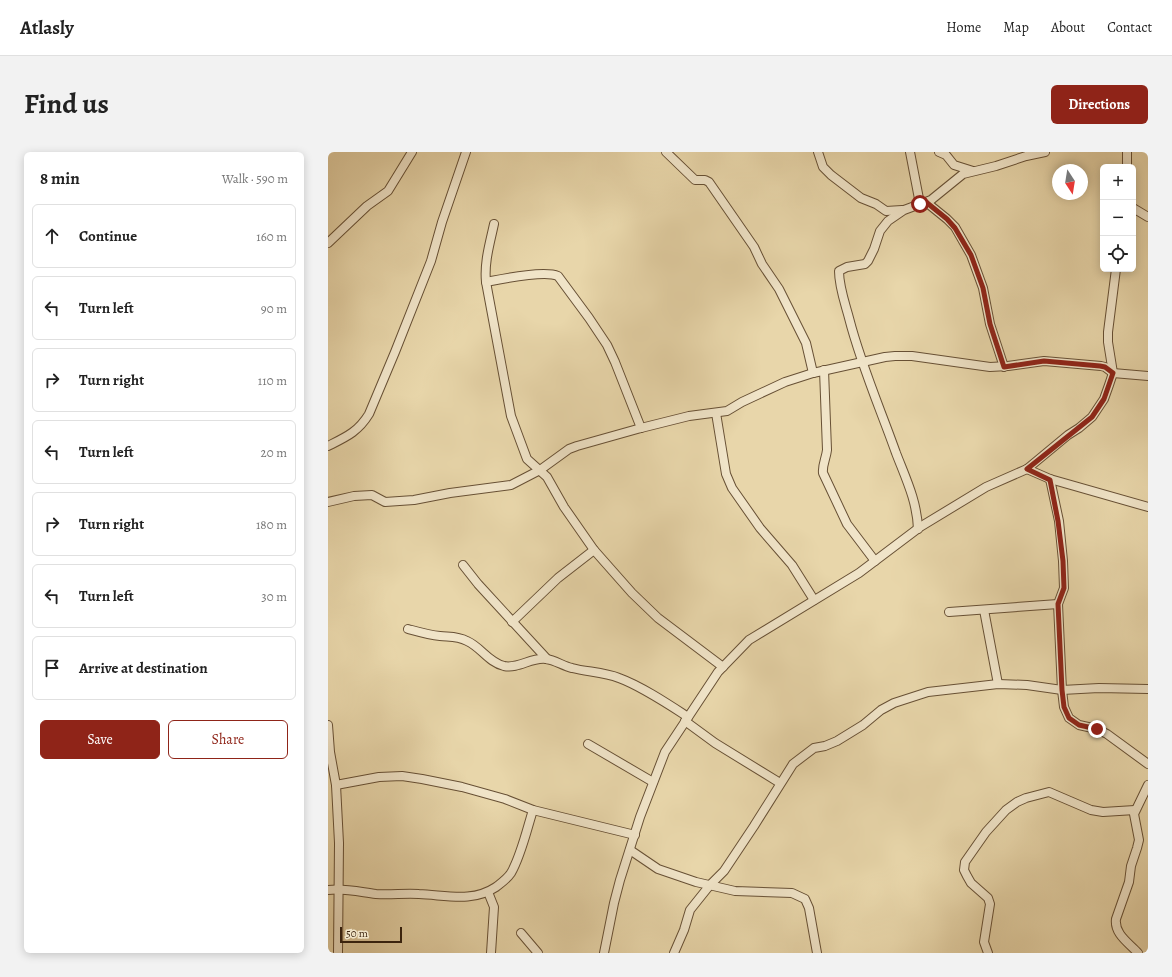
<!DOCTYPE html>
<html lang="en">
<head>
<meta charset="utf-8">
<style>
	:root { --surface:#fff; --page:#f2f2f2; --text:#222; --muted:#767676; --line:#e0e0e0; --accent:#8f2418 }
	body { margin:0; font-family:Alegreya,serif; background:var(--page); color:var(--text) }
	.controls { position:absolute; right:12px; top:12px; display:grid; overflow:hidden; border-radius:6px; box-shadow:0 2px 10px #0003 }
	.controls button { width:36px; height:36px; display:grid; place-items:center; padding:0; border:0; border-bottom:1px solid var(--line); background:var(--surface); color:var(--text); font:20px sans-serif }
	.compass { position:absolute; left:724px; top:12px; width:36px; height:36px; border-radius:50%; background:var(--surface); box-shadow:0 2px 10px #0003; rotate:168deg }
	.scale { position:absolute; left:12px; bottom:10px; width:62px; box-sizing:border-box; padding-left:4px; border:2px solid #3c240e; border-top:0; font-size:11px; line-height:14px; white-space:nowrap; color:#3c240e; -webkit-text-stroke:3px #f0e4c8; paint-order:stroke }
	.stop { position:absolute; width:12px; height:12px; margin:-9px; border:3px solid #8f2418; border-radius:50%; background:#fff }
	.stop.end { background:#8f2418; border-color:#fff; box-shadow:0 1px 4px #0008 }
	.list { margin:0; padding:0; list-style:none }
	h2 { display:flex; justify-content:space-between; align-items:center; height:52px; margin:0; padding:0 16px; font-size:17px }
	h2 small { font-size:13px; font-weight:400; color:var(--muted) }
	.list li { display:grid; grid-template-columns:26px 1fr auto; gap:12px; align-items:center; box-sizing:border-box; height:64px; margin:0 8px 8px; padding:0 8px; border:1px solid var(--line); border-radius:6px }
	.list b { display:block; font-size:15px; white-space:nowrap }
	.list em { font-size:13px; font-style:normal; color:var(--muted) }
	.actions { display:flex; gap:8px; padding:12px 16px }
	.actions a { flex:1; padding:9px 0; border:1px solid var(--accent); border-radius:6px; text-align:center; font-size:14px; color:var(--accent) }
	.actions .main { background:var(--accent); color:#fff }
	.icon { flex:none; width:22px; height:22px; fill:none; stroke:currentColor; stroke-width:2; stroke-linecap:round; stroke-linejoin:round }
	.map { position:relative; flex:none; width:820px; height:801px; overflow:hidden; border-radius:6px }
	header { display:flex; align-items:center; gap:24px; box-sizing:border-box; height:56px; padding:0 20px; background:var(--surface); border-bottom:1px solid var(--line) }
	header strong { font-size:19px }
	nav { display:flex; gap:22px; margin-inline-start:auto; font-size:14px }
	.intro { display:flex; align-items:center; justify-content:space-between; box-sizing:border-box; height:96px; padding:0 24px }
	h1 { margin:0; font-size:28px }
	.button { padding:10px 18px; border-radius:6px; background:var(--accent); color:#fff; font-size:14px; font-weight:700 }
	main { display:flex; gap:24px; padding:0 24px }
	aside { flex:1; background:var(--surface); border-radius:6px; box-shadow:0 2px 10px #0003 }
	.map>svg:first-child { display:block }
</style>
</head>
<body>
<header>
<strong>Atlasly</strong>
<nav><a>Home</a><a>Map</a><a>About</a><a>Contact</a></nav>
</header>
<div class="intro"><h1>Find us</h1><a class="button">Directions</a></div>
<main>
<aside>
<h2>8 min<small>Walk · 590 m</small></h2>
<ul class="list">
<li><svg class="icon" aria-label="ahead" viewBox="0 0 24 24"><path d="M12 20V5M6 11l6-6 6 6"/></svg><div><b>Continue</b></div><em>160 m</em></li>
<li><svg class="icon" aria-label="left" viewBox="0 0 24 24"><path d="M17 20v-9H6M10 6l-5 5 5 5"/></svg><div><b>Turn left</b></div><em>90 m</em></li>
<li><svg class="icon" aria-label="right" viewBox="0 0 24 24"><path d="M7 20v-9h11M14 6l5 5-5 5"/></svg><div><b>Turn right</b></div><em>110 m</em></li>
<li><svg class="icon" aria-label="left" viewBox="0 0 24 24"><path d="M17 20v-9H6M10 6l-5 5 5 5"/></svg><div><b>Turn left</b></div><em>20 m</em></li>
<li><svg class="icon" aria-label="right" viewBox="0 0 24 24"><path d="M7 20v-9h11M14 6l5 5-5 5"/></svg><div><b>Turn right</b></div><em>180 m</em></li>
<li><svg class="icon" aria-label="left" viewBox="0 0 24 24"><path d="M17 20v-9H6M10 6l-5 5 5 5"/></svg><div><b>Turn left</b></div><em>30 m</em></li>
<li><svg class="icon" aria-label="arrive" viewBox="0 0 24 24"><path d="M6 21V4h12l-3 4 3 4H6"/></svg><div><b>Arrive at destination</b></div></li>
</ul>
<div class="actions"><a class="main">Save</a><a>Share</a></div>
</aside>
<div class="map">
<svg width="820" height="801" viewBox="0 0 820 801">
	<rect width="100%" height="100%" fill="#e8d6aa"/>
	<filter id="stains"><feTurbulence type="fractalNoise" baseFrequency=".005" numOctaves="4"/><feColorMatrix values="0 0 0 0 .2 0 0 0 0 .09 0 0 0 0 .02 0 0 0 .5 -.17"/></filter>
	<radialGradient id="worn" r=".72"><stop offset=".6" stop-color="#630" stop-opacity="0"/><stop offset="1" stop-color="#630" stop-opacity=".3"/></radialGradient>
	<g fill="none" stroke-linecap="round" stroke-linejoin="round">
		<defs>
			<g id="street">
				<path d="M 338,0 L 367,28 L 377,28 L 381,30 L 426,95 L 434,112 L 451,137 L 478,191 L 485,221"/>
				<path d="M 490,0 L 495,15 L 503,23 L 533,46 L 548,52 L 558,59 L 574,58"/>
				<path d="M 582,0 L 592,52"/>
				<path d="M 611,0 L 618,3 L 626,13 L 645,19"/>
				<path d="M 799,15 L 799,0"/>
				<path d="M 598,50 L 619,67 L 627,75 L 643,103 L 655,136 L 662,172 L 676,215"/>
				<path d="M 805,56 L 820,65"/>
				<path d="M 166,72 C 162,91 156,110 158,130 L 183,264 L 199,307 L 219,325 L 236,355 L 266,398 L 304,441 L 330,466 L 395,515"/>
				<path d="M 0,91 L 39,54 L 60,39 L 84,0"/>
				<path d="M 158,130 C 174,127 216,118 230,124 L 261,166 L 279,193 L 287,210 L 313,276"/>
				<path d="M 496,218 L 499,298 C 498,307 494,313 495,321 L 519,372 L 547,409"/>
				<path d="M 388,261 L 398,322 L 404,336 L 432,376 L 464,413 L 486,448"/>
				<path d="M 0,294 C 18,285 30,280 41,262 L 67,200 L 103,109 L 114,70 L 138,0"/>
				<path d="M 699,317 L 722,327 L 820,355"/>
				<path d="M 722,327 L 731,369 L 735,409 L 736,436 L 730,452 L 734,538 L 736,555 L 741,566 L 751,573 L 769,577 L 779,582 L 820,612"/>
				<path d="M 0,350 L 26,344 L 44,343 L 57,350 L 86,348 L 122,341 L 183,333 L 212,318 L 241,297 L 249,294 L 313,276 L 361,264 L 399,259 L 414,250 L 457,230 L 485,221 L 557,205 L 567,204 L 584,204 L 662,215 L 680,214 L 716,209 L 773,214 L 777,215 L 785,221 L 820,224"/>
				<path d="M 590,377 C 589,349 578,327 568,301 C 552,256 533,213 521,166 C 517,151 511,135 511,119 L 519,115 L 537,112 L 540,109 L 546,97 L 552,79 L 560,69 L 576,58 L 603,48 L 635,22 L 668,14 L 698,4 L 717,0"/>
				<path d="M 135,413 L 150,432 L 219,507"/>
				<path d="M 656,458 L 670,532"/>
				<path d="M 621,460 L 730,452"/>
				<path d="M 184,470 L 230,426 L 266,398"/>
				<path d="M 80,477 C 91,480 101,483 112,484 C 122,485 130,484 139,489 C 153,495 160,510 176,514 C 191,517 203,505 218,507 C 227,508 235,514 244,516 C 259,520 276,520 291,526 C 313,534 340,552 360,565"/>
				<path d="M 357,569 L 387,591 L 452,631"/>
				<path d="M 0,573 L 2,600 L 8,633 L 11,691 L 10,801"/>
				<path d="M 260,592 L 325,630"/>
				<path d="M 8,633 L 51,625 L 74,624 L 94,627 L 134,635 L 177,647 L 205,658 L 307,683"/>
				<path d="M 302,698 L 330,717 L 368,730 L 407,739 L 464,741 L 477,747 L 481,756 L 489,801"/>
				<path d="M 0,738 C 17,736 32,740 48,742 C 63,743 77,741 91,742 C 118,743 144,751 168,735 C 173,731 179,727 183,721 C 193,704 199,677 205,658"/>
				<path d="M 160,740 L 166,755 L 163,801"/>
				<path d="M 193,781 L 210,801"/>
				<path d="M 276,801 L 286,751 L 292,728 L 312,665 L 337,600 L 390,520 L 421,488 L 531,421 L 592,375 L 658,335 L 699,317 L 740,283 L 751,276 L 764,265 L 776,247 L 781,233 L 785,221 L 780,190 L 780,180 L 788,117"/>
				<path d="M 346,801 L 356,778 L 362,758 L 382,733 L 396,719 L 426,674 L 465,612 L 486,596 L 497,594 L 509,589 L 535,573 L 553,558 L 566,551 L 600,540 L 670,532 L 699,533 L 734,538 L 771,536 L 820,537"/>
				<path d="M 660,801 L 656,790 L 662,752 L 660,746 L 643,731 L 639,724 L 636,718 L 637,710 L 658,680 L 678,658 L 689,650 L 698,646 L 721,640 L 763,658 L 775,660 L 807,658"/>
				<path d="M 810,801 C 801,791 786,782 788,767 L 801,730 L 803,714 L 809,696 L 811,688 L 806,662 L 820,633"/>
			</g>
		</defs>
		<use href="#street" stroke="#675035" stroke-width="10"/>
		<use href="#street" stroke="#f0e4c8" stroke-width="8"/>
	</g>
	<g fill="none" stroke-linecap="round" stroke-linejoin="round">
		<path stroke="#8f2418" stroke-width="5" d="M 592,52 L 598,50 L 619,67 L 627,76 L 643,103 L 655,136 L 662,172 L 676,215 L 716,209 L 772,214 L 777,215 L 785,221 L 776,247 L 764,265 L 699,317 L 722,328 L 730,369 L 735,409 L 736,436 L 730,452 L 734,538 L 736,555 L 741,566 L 751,573 L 769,577"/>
	</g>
	<rect width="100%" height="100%" filter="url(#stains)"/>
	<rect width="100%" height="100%" fill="url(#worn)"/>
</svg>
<div class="controls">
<button>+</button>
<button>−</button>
<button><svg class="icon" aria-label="locate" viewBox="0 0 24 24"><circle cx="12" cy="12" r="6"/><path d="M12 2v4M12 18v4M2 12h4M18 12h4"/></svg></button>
</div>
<svg class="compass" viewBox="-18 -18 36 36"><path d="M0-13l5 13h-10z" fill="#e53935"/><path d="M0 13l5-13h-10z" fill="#767676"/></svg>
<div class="scale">50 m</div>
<div class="stop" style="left:592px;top:52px"></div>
<div class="stop end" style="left:769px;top:577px"></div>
</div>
</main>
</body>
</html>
